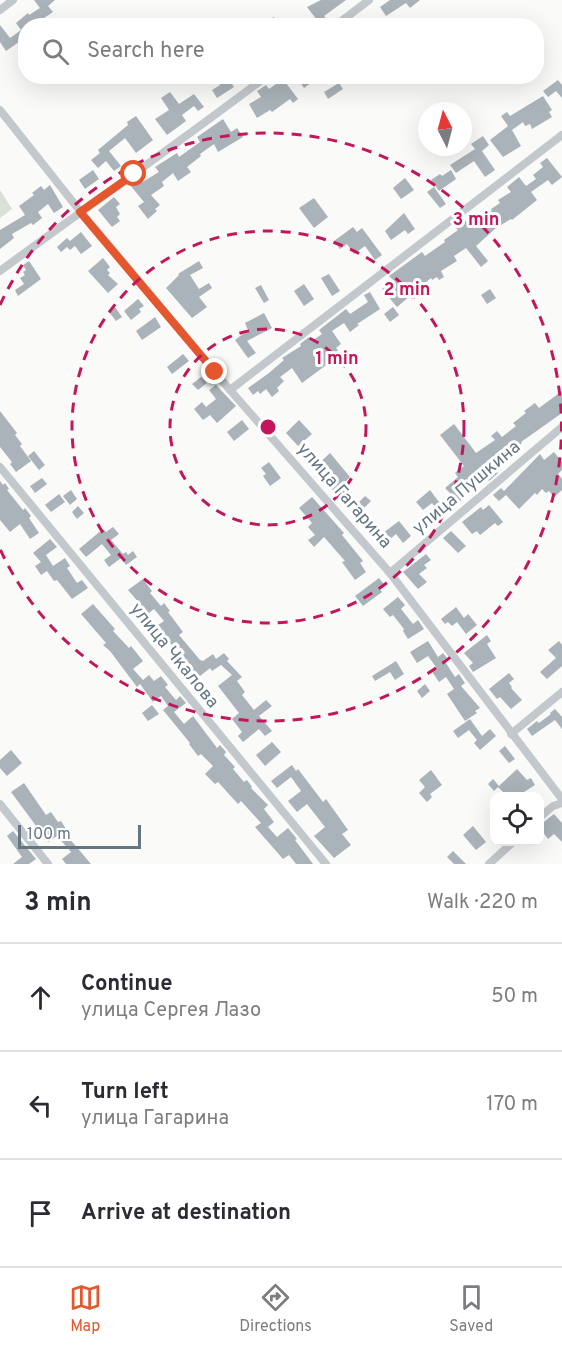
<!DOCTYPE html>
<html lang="en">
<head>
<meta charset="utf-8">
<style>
	:root { --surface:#fff; --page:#f7f7f7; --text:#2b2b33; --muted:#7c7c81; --line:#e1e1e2; --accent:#e4572e }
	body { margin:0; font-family:Overpass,sans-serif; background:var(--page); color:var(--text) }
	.controls { position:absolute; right:18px; bottom:18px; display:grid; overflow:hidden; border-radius:12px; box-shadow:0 6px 24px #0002 }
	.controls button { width:54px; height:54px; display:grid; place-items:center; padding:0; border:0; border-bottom:2px solid var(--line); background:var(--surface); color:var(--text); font:30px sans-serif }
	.compass { position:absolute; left:418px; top:102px; width:54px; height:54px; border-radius:50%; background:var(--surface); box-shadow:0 6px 24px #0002; rotate:354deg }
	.scale { position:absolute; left:18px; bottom:15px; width:123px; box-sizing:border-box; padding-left:6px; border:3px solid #657683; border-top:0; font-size:16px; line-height:21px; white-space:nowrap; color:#657683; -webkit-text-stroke:4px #fff; paint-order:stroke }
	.stop { position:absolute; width:18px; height:18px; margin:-14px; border:4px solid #e4572e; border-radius:50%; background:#fff }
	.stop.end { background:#e4572e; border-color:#fff; box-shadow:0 2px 6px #0008 }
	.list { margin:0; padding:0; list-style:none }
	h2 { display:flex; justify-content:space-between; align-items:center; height:78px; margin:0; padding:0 24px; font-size:26px }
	h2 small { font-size:20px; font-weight:400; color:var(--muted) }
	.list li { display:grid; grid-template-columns:39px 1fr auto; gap:18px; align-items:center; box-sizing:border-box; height:108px; padding:0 24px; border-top:2px solid var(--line) }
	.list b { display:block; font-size:22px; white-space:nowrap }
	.list p { margin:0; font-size:20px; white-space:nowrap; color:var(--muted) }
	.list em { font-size:20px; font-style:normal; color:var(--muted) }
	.icon { flex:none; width:33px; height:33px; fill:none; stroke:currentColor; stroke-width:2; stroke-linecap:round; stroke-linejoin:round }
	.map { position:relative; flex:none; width:562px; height:864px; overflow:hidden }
	.search { position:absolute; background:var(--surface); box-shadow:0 6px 24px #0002; left:18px; right:18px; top:18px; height:66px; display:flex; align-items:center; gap:15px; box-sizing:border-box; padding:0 21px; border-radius:24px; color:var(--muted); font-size:22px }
	.sheet { height:402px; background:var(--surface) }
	nav { display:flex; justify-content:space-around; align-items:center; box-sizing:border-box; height:84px; border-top:2px solid var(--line); background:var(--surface); font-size:16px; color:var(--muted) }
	nav a { display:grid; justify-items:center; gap:3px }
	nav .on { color:var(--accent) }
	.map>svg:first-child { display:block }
</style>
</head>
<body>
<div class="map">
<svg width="562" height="864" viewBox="0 0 562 864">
	<rect width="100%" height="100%" fill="#fafaf8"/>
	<path fill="#dadfd7" d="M 0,190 L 12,209 L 0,218 Z"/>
	<g fill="#aab3b9">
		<path d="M 34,0 L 55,0 L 48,6 L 53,12 L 44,18 L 47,22 L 41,26 L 26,26 L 26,37 L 6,51 L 0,42 L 0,25 L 10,38 L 21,30 L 16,23 L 28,13 L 29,15 L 40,8 Z"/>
		<path d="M 321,0 L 346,0 L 324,16 L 327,19 L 320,24 L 307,7 Z"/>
		<path d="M 390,0 L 420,0 L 410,8 L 406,3 L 386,16 L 380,7 Z"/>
		<path d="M 274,17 L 276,20 L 280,18 L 285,26 L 267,26 L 269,25 L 267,21 Z"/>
		<path d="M 214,76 L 238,76 L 230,81 L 234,87 L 217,98 L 212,90 L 220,85 Z"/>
		<path d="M 296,76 L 307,76 L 311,83 L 304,88 Z"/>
		<path d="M 283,79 L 298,99 L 293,103 L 290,99 L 272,112 L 270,110 L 257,118 L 249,104 L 261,97 L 257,91 L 266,85 L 269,89 Z"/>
		<path d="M 558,80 L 562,85 L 562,98 L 556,91 L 548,97 L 543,91 Z"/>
		<path d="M 339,83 L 343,89 L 328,99 L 324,92 Z"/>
		<path d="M 170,92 L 179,104 L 194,94 L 204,107 L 198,111 L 194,106 L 182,115 L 186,121 L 167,135 L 155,119 L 169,110 L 161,98 Z"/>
		<path d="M 543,96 L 552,110 L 549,112 L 552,117 L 532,129 L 530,124 L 525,126 L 523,122 L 512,130 L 521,146 L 503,157 L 490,140 L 508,126 L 501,116 L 507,112 L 510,116 Z"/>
		<path d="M 136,116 L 153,140 L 136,153 L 125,138 L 109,151 L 121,166 L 114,171 L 106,161 L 98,168 L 91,160 L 100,153 L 98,150 L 128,125 L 127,122 Z"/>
		<path d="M 223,119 L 231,132 L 237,128 L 243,137 L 218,152 L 214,144 L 200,154 L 201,156 L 187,167 L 191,172 L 178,181 L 173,173 L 162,182 L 164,186 L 151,195 L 160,205 L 155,209 L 157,211 L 148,219 L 138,206 L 144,202 L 130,185 L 138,179 L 141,183 L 159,172 L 155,167 L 177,153 L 179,157 L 200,142 L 197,137 Z"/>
		<path d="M 483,136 L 489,145 L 482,151 L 495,170 L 485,177 L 474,161 L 456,173 L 450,165 L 475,149 L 471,144 Z"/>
		<path d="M 547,158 L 562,177 L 552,185 L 548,180 L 531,192 L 537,200 L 512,220 L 511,219 L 496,228 L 476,246 L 488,261 L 481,267 L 466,248 L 454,256 L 457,261 L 441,271 L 444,277 L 439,280 L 437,277 L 432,280 L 431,278 L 415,291 L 417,295 L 412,299 L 410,296 L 397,307 L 382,289 L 393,280 L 389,276 L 422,252 L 425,256 L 445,242 L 444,240 L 458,230 L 455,227 L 465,220 L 471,228 L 492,210 L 491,209 L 500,203 L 498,200 L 511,192 L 507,187 L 519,177 L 526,186 L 536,179 L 533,175 L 543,167 L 540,163 Z"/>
		<path d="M 93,170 L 99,179 L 85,189 L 79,180 Z"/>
		<path d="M 451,170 L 456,179 L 439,191 L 431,180 L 440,174 L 442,176 Z"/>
		<path d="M 405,178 L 414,190 L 401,199 L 393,188 Z"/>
		<path d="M 50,185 L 63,207 L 54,213 L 48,204 L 38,212 L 42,218 L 33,225 L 31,223 L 12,234 L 14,238 L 0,249 L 0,230 L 25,215 L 19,206 L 34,195 L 32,193 L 41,186 L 44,190 Z"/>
		<path d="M 434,187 L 446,204 L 440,208 L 427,192 Z"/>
		<path d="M 114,197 L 120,204 L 116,207 L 120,214 L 117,217 L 120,221 L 112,227 L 98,210 Z"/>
		<path d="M 314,198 L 328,217 L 314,228 L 299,208 Z"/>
		<path d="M 404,213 L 415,229 L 408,234 L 405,230 L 391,240 L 385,231 Z"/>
		<path d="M 353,227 L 357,232 L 362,228 L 382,255 L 375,260 L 365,246 L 354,254 L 347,244 L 340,249 L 334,241 Z"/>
		<path d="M 81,232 L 92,246 L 81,254 L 75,246 L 70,250 L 67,247 L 61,252 L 57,247 L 67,238 L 70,241 Z"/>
		<path d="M 103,258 L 110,267 L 107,270 L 110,273 L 108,275 L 118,284 L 108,293 L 88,271 Z"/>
		<path d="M 29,261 L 41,279 L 18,296 L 15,290 L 24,284 L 20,278 L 25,275 L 23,272 L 26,270 L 23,265 Z"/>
		<path d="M 199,261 L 203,268 L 190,275 L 199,289 L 209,283 L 212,288 L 199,297 L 207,307 L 192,318 L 166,288 L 179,275 L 178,274 Z"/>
		<path d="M 329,274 L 340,291 L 332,296 L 321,278 Z"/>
		<path d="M 304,284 L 314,299 L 304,306 L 294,291 Z"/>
		<path d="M 261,285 L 269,300 L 264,303 L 255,288 Z"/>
		<path d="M 490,289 L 496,298 L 487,304 L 481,295 Z"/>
		<path d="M 370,292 L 380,309 L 357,324 L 359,325 L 350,332 L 344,323 L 332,331 L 341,344 L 336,348 L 346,361 L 338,367 L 333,360 L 302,383 L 292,368 L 280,377 L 284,381 L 277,388 L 279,391 L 272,397 L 266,389 L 260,394 L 258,391 L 253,395 L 248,388 L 269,373 L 284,360 L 282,358 L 301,346 L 300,344 L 309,337 L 312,341 L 322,334 L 319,330 L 346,309 L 350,314 L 368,302 L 364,295 Z"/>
		<path d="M 138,299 L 144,306 L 139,309 L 141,312 L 131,320 L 124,311 Z"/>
		<path d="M 115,307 L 122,317 L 116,321 L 109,312 Z"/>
		<path d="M 393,307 L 399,315 L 390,322 L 384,314 Z"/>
		<path d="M 264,313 L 272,328 L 247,341 L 256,353 L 248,358 L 235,340 L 248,330 L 245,323 Z"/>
		<path d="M 155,317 L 161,327 L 142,340 L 136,331 Z"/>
		<path d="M 183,354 L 189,361 L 172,374 L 167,367 Z"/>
		<path d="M 201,377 L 207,383 L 198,390 L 192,384 Z"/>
		<path d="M 216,385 L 236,406 L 217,423 L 210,415 L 203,420 L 194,409 L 202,402 L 206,407 L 216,399 L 209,390 Z"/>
		<path d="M 562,391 L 562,413 L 521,442 L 522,443 L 506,457 L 509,461 L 496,470 L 498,473 L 489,481 L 482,472 L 459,490 L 465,497 L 458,503 L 455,499 L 439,512 L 432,503 L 423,510 L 416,502 L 430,490 L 439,502 L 451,494 L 445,488 L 458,477 L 455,473 L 464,466 L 440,435 L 454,424 L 476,453 L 495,440 L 491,436 L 497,431 L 502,437 L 516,426 L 513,423 L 526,413 L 524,411 L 535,403 L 539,408 Z"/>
		<path d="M 0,411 L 17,433 L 15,435 L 22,444 L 20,446 L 31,461 L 16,472 L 10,464 L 12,462 L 0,447 Z"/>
		<path d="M 242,420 L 249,429 L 234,441 L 227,432 Z"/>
		<path d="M 299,420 L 312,434 L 298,446 L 286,433 Z"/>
		<path d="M 34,451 L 45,465 L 39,470 L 28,456 Z"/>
		<path d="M 554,452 L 562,462 L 562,470 L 558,474 L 562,479 L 562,490 L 554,497 L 549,491 L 546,493 L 542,489 L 537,495 L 535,493 L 519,509 L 506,495 L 499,501 L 493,495 L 501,488 L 504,491 L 540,454 L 544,460 Z"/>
		<path d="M 330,453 L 350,477 L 344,483 L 352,492 L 346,496 L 339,488 L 334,492 L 314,468 Z"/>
		<path d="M 269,462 L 281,478 L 270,486 L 263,476 L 266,474 L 261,468 Z"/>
		<path d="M 42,478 L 47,484 L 35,493 L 30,486 Z"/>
		<path d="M 0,481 L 3,485 L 5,483 L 9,489 L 7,490 L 23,510 L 25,508 L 31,516 L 29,518 L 39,533 L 30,539 L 20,524 L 10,532 L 0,520 Z"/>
		<path d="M 71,490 L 77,499 L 70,505 L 63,496 Z"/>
		<path d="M 59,494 L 65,502 L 51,512 L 45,505 Z"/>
		<path d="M 365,496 L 371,501 L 357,515 L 352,509 Z"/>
		<path d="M 312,497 L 344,533 L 342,535 L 363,561 L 360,563 L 366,572 L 355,580 L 342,562 L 345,561 L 324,537 L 314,547 L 308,540 L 315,535 L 308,527 L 312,523 L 299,508 Z"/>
		<path d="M 489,505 L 503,522 L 498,526 L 495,523 L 480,535 L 477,531 L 472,534 L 462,522 L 481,507 L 483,510 Z"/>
		<path d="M 78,506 L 84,513 L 77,519 L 72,512 Z"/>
		<path d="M 399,521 L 411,536 L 403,543 L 396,534 L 389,540 L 383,533 Z"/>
		<path d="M 113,527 L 119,534 L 111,540 L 123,554 L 126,552 L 128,555 L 133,551 L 137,557 L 126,565 L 121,558 L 109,567 L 104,560 L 111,555 L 102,544 L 86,557 L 79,549 L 103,529 L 106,532 Z"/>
		<path d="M 451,531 L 466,546 L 458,553 L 443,538 Z"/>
		<path d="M 50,539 L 57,547 L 46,555 L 53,566 L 65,558 L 70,566 L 67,568 L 77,583 L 82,580 L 88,588 L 72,599 L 57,580 L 54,581 L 47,571 L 41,575 L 35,566 L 41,562 L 33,553 Z"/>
		<path d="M 426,554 L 431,560 L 424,565 L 427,568 L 419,574 L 427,582 L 418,589 L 403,572 Z"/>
		<path d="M 379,578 L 385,586 L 380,589 L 382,592 L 363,606 L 355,596 Z"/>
		<path d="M 143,579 L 152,591 L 150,593 L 161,606 L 164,603 L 170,611 L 168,612 L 183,632 L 179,635 L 200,660 L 203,661 L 213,654 L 216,659 L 224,653 L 229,659 L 227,661 L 242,677 L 237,681 L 245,692 L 242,695 L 254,710 L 266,700 L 272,706 L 259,716 L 272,731 L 265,736 L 259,729 L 243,742 L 238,736 L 242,732 L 232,719 L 239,713 L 218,686 L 232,675 L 221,665 L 212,671 L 210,668 L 194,681 L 168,651 L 173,647 L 164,635 L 159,639 L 152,629 L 164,621 L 154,609 L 140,620 L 132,609 L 140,604 L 128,590 Z"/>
		<path d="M 398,597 L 405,605 L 401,609 L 413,624 L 418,620 L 424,629 L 408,639 L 403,631 L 404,629 L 393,615 L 390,617 L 383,609 Z"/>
		<path d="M 93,604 L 115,629 L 113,631 L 129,648 L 131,646 L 143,661 L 133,669 L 143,680 L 149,675 L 154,681 L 161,676 L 168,685 L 165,687 L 176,700 L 180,696 L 186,703 L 174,712 L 184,724 L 193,716 L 217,748 L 220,745 L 226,752 L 224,755 L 235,767 L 233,769 L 244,782 L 247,780 L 252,787 L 251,788 L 268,805 L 264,809 L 274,822 L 268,827 L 277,837 L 288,828 L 297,839 L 295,840 L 313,864 L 296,864 L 289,855 L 283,859 L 255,827 L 261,823 L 241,801 L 238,804 L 218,782 L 215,784 L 205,774 L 213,766 L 201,754 L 198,756 L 189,744 L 190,743 L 163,710 L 168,706 L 161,696 L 153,702 L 140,684 L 137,687 L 110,651 L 103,645 L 106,643 L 81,614 Z"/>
		<path d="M 456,607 L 464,618 L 468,614 L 477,625 L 466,634 L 457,622 L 452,626 L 448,622 L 445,624 L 441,619 Z"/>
		<path d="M 487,635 L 491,641 L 487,644 L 496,658 L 473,672 L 469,666 L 473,663 L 464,653 Z"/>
		<path d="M 428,641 L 438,657 L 443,653 L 447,658 L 444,660 L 455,677 L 459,674 L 465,683 L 461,686 L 480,708 L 475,711 L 477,713 L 465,721 L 447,694 L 454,689 L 446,677 L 439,682 L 431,670 L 436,667 L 428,656 L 417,663 L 410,652 Z"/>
		<path d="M 559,641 L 562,645 L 562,666 L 547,679 L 540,672 L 556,658 L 548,650 Z"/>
		<path d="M 396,661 L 404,674 L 395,680 L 390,672 L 375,681 L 372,676 Z"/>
		<path d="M 509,673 L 514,679 L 509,683 L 512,687 L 511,688 L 522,700 L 511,709 L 500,697 L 497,699 L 489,689 Z"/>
		<path d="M 425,684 L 430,691 L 422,698 L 417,691 Z"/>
		<path d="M 152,705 L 159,714 L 148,721 L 142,713 Z"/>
		<path d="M 555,709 L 562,717 L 562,729 L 555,720 L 532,736 L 527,729 L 537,721 L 539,723 L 551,714 L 550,713 Z"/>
		<path d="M 470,719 L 482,736 L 490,729 L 496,736 L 480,750 L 474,743 L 477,740 L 469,730 L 458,738 L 453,731 Z"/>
		<path d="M 272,742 L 281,752 L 265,766 L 256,755 Z"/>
		<path d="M 505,746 L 515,759 L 509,763 L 499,751 Z"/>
		<path d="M 11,750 L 22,763 L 7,776 L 0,768 L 0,760 Z"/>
		<path d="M 292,765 L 296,771 L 298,769 L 323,802 L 326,799 L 348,830 L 342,834 L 351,845 L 334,858 L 314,836 L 325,827 L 307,804 L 297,812 L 288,801 L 301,791 L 291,777 L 277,788 L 271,781 Z"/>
		<path d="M 517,769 L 527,780 L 531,778 L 535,785 L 524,792 L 528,796 L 507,796 L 498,787 L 494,791 L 488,784 L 493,779 L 499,786 Z"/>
		<path d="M 431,770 L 442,785 L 430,794 L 432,797 L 427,802 L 419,793 L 425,787 L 419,780 Z"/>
		<path d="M 24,783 L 46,815 L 51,812 L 58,822 L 61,821 L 66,829 L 63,831 L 91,864 L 66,864 L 62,859 L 71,852 L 57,836 L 48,842 L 11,792 Z"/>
		<path d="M 554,814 L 562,823 L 562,842 L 554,834 L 548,839 L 540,828 L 540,825 Z"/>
		<path d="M 473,826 L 486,842 L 476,850 L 463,835 Z"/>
		<path d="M 13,831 L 36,859 L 29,864 L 13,864 L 22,857 L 7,836 Z"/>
		<path d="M 453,851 L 466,864 L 454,864 L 447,857 Z"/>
	</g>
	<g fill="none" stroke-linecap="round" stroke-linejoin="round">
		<g stroke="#c3c8cc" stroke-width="8">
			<path d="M 0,10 L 13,0"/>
			<path d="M 335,26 L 369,0"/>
			<path d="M 0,110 L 80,211 L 230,390 L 390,573 L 562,799"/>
			<path d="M 0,271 C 88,206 179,143 267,76"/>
			<path d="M 230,390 L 562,135"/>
			<path d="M 0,467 L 326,864"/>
			<path d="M 390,573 L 562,427"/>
			<path d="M 511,734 L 562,692"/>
			<path d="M 0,804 L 48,864"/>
			<path d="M 540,817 L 553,806 L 562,803"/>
			<path d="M 489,864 L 513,842"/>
		</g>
	</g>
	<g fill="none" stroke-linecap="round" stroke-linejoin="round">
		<path stroke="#e4572e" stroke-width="8" d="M 134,174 L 80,212 L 215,372"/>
	</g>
	<g fill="none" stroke="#c2185b" stroke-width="3" stroke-dasharray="10 8">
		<circle cx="268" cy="427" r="98"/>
		<circle cx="268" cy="427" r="196"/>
		<path d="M0 305A294 294 0 1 1 0 549"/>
	</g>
	<g text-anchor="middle" stroke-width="6" stroke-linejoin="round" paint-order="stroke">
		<g font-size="18" fill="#657683" stroke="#fff">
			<text transform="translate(466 487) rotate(-40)" y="6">улица Пушкина</text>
			<text transform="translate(345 495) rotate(49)" y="6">улица Гагарина</text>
			<text transform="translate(175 655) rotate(51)" y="6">улица Чкалова</text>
		</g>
	</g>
	<circle cx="268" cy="427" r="9" fill="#c2185b" stroke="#fff" stroke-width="3"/>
	<g font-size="18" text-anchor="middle" font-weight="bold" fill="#c2185b" stroke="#fff" stroke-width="6" stroke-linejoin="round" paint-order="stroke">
		<text x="476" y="225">3 min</text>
		<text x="407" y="295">2 min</text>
		<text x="337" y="364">1 min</text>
	</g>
</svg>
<div class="controls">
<button><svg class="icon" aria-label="locate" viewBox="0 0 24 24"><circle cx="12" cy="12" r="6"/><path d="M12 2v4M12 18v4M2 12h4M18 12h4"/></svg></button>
</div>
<svg class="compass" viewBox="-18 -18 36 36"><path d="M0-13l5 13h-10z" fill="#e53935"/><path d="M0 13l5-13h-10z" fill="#7c7c81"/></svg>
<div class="scale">100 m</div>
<div class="stop" style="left:134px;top:174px"></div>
<div class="stop end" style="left:215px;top:372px"></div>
<div class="search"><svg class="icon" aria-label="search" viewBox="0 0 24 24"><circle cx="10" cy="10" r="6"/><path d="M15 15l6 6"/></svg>Search here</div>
</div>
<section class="sheet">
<h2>3 min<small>Walk · 220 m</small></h2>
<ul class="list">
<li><svg class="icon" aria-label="ahead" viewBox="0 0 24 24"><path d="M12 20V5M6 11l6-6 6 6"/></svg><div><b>Continue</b><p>улица Сергея Лазо</p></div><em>50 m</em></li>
<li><svg class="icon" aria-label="left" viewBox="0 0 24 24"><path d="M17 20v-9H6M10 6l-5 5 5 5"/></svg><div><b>Turn left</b><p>улица Гагарина</p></div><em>170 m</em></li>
<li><svg class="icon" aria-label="arrive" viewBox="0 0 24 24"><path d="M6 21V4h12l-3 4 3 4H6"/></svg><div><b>Arrive at destination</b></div></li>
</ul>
</section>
<nav>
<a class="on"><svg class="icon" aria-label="map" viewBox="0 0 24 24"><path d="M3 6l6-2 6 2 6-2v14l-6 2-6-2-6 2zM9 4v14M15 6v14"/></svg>Map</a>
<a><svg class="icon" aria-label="directions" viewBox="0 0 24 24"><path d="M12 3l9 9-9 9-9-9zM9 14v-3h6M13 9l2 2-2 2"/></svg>Directions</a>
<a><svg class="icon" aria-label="saved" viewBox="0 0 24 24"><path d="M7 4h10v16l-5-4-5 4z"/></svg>Saved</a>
</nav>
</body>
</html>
